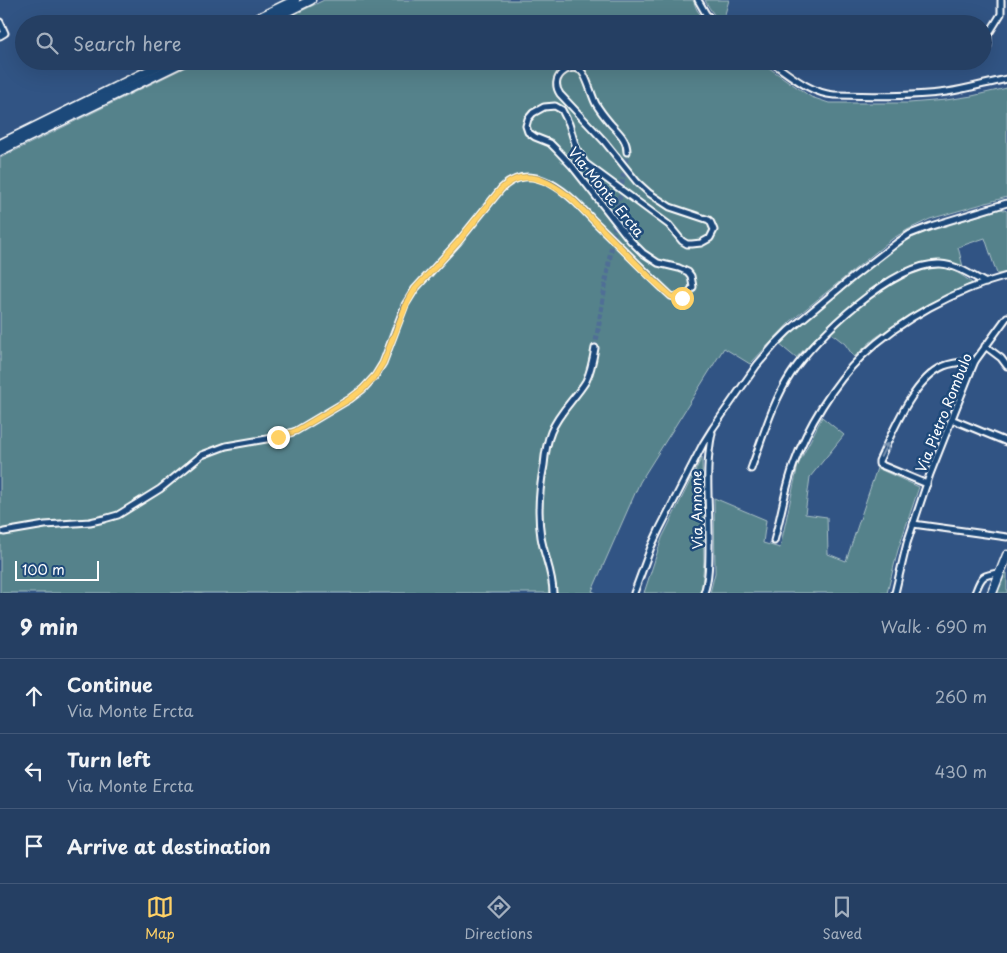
<!DOCTYPE html>
<html lang="en">
<head>
<meta charset="utf-8">
<style>
	:root { --surface:#253f63; --page:#2d4669; --text:#f1f3f6; --muted:#a3afbe; --line:#425878; --accent:#ffd166 }
	body { margin:0; font-family:"Playpen Sans",sans-serif; background:var(--page); color:var(--text) }
	.scale { position:absolute; left:15px; bottom:12px; width:84px; box-sizing:border-box; padding-left:5px; border:2px solid #fff; border-top:0; font-size:14px; line-height:18px; white-space:nowrap; color:#fff; -webkit-text-stroke:4px #1f4a7a; paint-order:stroke }
	.stop { position:absolute; width:15px; height:15px; margin:-11px; border:4px solid #ffd166; border-radius:50%; background:#fff }
	.stop.end { background:#ffd166; border-color:#fff; box-shadow:0 1px 5px #0008 }
	.list { margin:0; padding:0; list-style:none }
	h2 { display:flex; justify-content:space-between; align-items:center; height:65px; margin:0; padding:0 20px; font-size:21px }
	h2 small { font-size:16px; font-weight:400; color:var(--muted) }
	.list li { display:grid; grid-template-columns:32px 1fr auto; gap:15px; align-items:center; box-sizing:border-box; height:75px; padding:0 20px; border-top:1px solid var(--line) }
	.list b { display:block; font-size:19px; white-space:nowrap }
	.list p { margin:0; font-size:16px; white-space:nowrap; color:var(--muted) }
	.list em { font-size:16px; font-style:normal; color:var(--muted) }
	.icon { flex:none; width:28px; height:28px; fill:none; stroke:currentColor; stroke-width:2; stroke-linecap:round; stroke-linejoin:round }
	.map { position:relative; flex:none; width:1007px; height:593px; overflow:hidden }
	.search { position:absolute; background:var(--surface); box-shadow:0 5px 20px #0002; left:15px; right:15px; top:15px; height:55px; display:flex; align-items:center; gap:12px; box-sizing:border-box; padding:0 18px; border-radius:28px; color:var(--muted); font-size:19px }
	.sheet { height:290px; background:var(--surface) }
	nav { display:flex; justify-content:space-around; align-items:center; box-sizing:border-box; height:70px; border-top:1px solid var(--line); background:var(--surface); font-size:14px; color:var(--muted) }
	nav a { display:grid; justify-items:center; gap:2px }
	nav .on { color:var(--accent) }
	.map>svg:first-child { display:block }
</style>
</head>
<body>
<div class="map">
<svg width="1007" height="593" viewBox="0 0 1007 593">
	<rect width="100%" height="100%" fill="#315484"/>
	<filter id="ink" filterUnits="userSpaceOnUse"><feTurbulence type="fractalNoise" baseFrequency=".02" numOctaves="2"/><feDisplacementMap in="SourceGraphic" scale="10" xChannelSelector="R" yChannelSelector="G"/><feConvolveMatrix kernelMatrix="1 2 1 2 8 2 1 2 1" color-interpolation-filters="sRGB"/></filter>
	<g filter="url(#ink)">
		<g fill="#54828b" stroke="#aac0c5">
			<path d="M 324,0 L 693,0 L 697,10 L 707,24 L 275,24 Z"/>
			<path d="M 705,0 L 729,0 L 725,14 L 726,24 C 716,19 710,10 705,0 Z"/>
			<path d="M 198,61 L 759,61 L 811,97 L 829,103 L 909,103 L 946,100 L 972,96 L 1007,88 L 1007,197 L 930,219 L 907,230 L 892,239 L 791,321 L 750,364 L 724,348 L 640,482 L 592,591 L 596,593 L 0,593 L 0,158 Z"/>
			<path d="M 1001,209 L 1007,211 L 1007,272 L 997,274 L 985,238 L 958,247 L 963,267 C 951,262 939,260 925,262 C 914,264 904,271 894,277 C 854,299 826,325 796,358 L 779,344 L 793,330 L 847,286 L 904,242 L 920,234 Z"/>
			<path d="M 940,267 C 954,270 961,274 972,283 L 946,295 L 902,320 L 875,338 L 854,357 L 845,344 L 831,333 L 857,308 L 887,287 L 911,273 L 924,269 Z"/>
			<path d="M 822,417 L 844,435 L 810,477 L 805,514 L 827,517 L 828,554 L 846,561 L 877,468 L 919,487 L 898,550 L 887,593 L 710,593 L 715,573 L 714,498 L 766,520 L 763,543 L 780,548 L 798,465 Z"/>
			<path d="M 702,457 L 704,561 L 702,587 L 700,593 L 644,593 L 662,538 Z"/>
			<path d="M 1005,573 L 1007,573 L 1007,593 L 998,593 Z"/>
		</g>
		<g fill="none" stroke-linecap="round" stroke-linejoin="round">
			<path stroke="#506e96" stroke-width="5" stroke-dasharray="5 2.5" stroke-linecap="butt" d="M 595,348 L 627,152"/>
			<defs>
				<g id="street">
					<path d="M 698,0 L 706,14 L 716,24"/>
					<path d="M 0,22 L 5,33 L 0,36"/>
					<path d="M 988,46 L 988,35 L 1001,14 L 1001,0"/>
					<path d="M 770,61 C 790,75 810,93 834,95 C 872,96 909,97 947,92 C 967,89 987,83 1007,79"/>
					<path d="M 985,346 L 1001,358 L 1007,366"/>
					<path d="M 951,419 L 1007,442"/>
					<path d="M 751,469 C 763,437 772,403 791,374 C 815,337 894,262 940,264 C 957,265 971,275 986,283"/>
					<path d="M 927,484 L 879,464 L 879,461 C 892,433 914,378 944,366 C 954,362 965,362 975,361"/>
					<path d="M 913,524 L 1007,537"/>
					<path d="M 4,532 L 45,525 L 90,522 L 104,519 L 118,515 L 160,489 L 202,455 L 226,446 L 278,437 L 296,431 L 350,399 L 363,389 L 375,376 L 383,363 L 405,305 L 415,289 L 458,242 L 501,189 C 516,174 532,174 550,183 C 567,192 581,207 594,221 C 620,246 645,272 671,296 C 681,300 688,296 693,287 L 691,276 L 688,272 L 679,268 L 658,263 L 643,253 L 630,240 L 572,166 L 556,149 L 550,143 L 535,137 L 528,132 L 526,126 L 528,119 L 533,113 L 544,107 L 555,106 L 562,110 L 569,124 L 576,147 L 585,163 L 669,225 L 682,241 L 687,244 L 692,244 L 701,243 L 710,238 L 714,230 L 711,223 L 709,220 L 670,207 L 649,193 L 637,182 L 604,141 L 560,94 C 549,78 568,63 580,70 C 586,73 592,97 596,104 C 600,111 605,117 610,123 C 619,133 627,139 627,152"/>
					<path d="M 774,541 C 781,516 785,489 794,464 C 807,427 834,383 862,356 C 901,319 955,290 1007,276"/>
					<path d="M 553,593 C 553,573 544,556 541,537 C 537,512 539,490 544,465 C 545,454 547,442 551,432 C 559,412 575,399 586,381 C 591,371 593,360 595,348"/>
					<path d="M 634,593 L 651,547 L 659,530 L 703,444 L 713,428 L 757,365 L 776,343 L 788,331 L 853,277 L 898,242 L 910,234 L 931,226 L 1007,203"/>
					<path d="M 704,593 C 709,578 709,562 709,546 C 710,509 704,470 712,433"/>
					<path d="M 895,593 L 907,543 L 930,474 L 970,373 L 975,361 L 1007,317"/>
					<path d="M 975,593 C 982,576 981,575 1000,573"/>
				</g>
				<g id="secondary">
					<path d="M 246,24 L 295,0"/>
					<path d="M 262,24 L 311,0"/>
					<path d="M 0,144 L 168,61"/>
					<path d="M 0,151 L 185,61"/>
					<path d="M 992,593 L 1007,555"/>
				</g>
			</defs>
			<use href="#street" stroke="#fff" stroke-width="9"/>
			<use href="#secondary" stroke="#fff" stroke-width="11"/>
			<use href="#street" stroke="#1f4a7a" stroke-width="5"/>
			<use href="#secondary" stroke="#1f4a7a" stroke-width="8"/>
		</g>
		<defs><path id="oneway-shaft" d="M-6 0H5M1.5-3L5.5 0L1.5 3" fill="none" stroke-width="1.6" stroke-linecap="round" stroke-linejoin="round" transform="scale(1.25)"/></defs>
		<use stroke="#7992af" href="#oneway-shaft" transform="translate(884 450) rotate(-64)"/>
	</g>
	<g fill="none" stroke-linecap="round" stroke-linejoin="round" filter="url(#ink)">
		<path stroke="#ffd166" stroke-width="6" d="M 278,437 L 296,431 L 350,399 L 363,389 L 375,376 L 383,363 L 406,305 L 415,289 L 458,242 L 501,189 C 524,166 549,181 571,198 L 652,279 L 671,296 L 676,298 L 682,298"/>
	</g>
	<g text-anchor="middle" stroke-width="5" stroke-linejoin="round" paint-order="stroke">
		<g font-size="14" fill="#fff" stroke="#1f4a7a">
			<text transform="translate(606 192) rotate(51)" y="5">Via Monte Ercta</text>
			<text transform="translate(944 413) rotate(-68)" y="5">Via Pietro Rombulo</text>
			<text transform="translate(697 510) rotate(-91)" y="5">Via Annone</text>
		</g>
	</g>
</svg>
<div class="scale">100 m</div>
<div class="stop" style="left:682px;top:298px"></div>
<div class="stop end" style="left:278px;top:437px"></div>
<div class="search"><svg class="icon" aria-label="search" viewBox="0 0 24 24"><circle cx="10" cy="10" r="6"/><path d="M15 15l6 6"/></svg>Search here</div>
</div>
<section class="sheet">
<h2>9 min<small>Walk · 690 m</small></h2>
<ul class="list">
<li><svg class="icon" aria-label="ahead" viewBox="0 0 24 24"><path d="M12 20V5M6 11l6-6 6 6"/></svg><div><b>Continue</b><p>Via Monte Ercta</p></div><em>260 m</em></li>
<li><svg class="icon" aria-label="left" viewBox="0 0 24 24"><path d="M17 20v-9H6M10 6l-5 5 5 5"/></svg><div><b>Turn left</b><p>Via Monte Ercta</p></div><em>430 m</em></li>
<li><svg class="icon" aria-label="arrive" viewBox="0 0 24 24"><path d="M6 21V4h12l-3 4 3 4H6"/></svg><div><b>Arrive at destination</b></div></li>
</ul>
</section>
<nav>
<a class="on"><svg class="icon" aria-label="map" viewBox="0 0 24 24"><path d="M3 6l6-2 6 2 6-2v14l-6 2-6-2-6 2zM9 4v14M15 6v14"/></svg>Map</a>
<a><svg class="icon" aria-label="directions" viewBox="0 0 24 24"><path d="M12 3l9 9-9 9-9-9zM9 14v-3h6M13 9l2 2-2 2"/></svg>Directions</a>
<a><svg class="icon" aria-label="saved" viewBox="0 0 24 24"><path d="M7 4h10v16l-5-4-5 4z"/></svg>Saved</a>
</nav>
</body>
</html>
